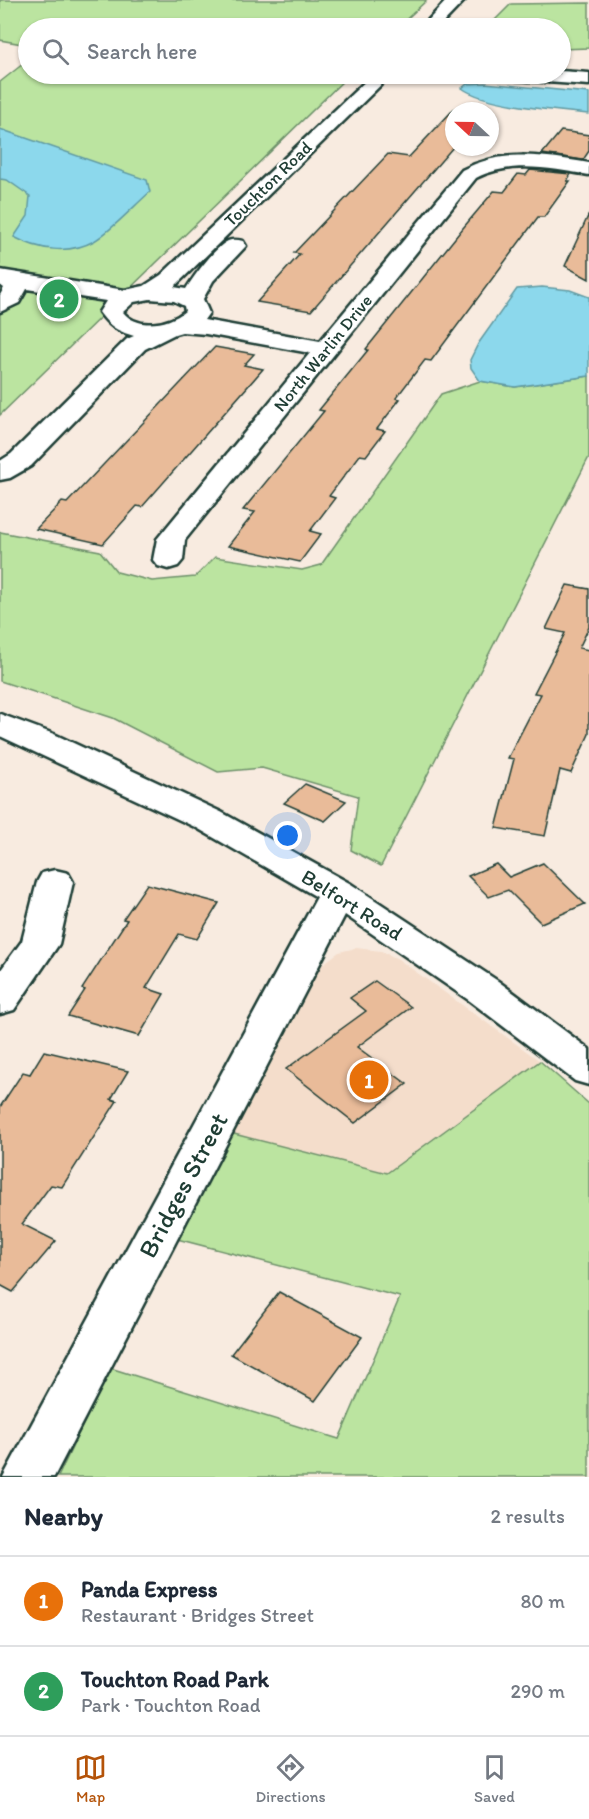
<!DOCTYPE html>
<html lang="en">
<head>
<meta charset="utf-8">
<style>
	:root { --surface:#fff; --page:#f6f6f7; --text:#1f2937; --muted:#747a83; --line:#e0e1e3; --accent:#b45309 }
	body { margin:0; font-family:Itim,sans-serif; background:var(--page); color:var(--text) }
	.compass { position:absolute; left:445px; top:102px; width:54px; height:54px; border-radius:50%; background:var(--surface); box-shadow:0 2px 4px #0004; rotate:292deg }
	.you { position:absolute; left:288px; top:836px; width:21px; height:21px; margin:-15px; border:4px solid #fff; border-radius:50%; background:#1a73e8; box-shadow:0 0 0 9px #1a73e833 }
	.badge { display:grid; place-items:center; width:39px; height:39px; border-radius:50%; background:var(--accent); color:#fff; font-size:20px; font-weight:700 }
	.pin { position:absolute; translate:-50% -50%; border:3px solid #fff; box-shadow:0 2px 6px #0006 }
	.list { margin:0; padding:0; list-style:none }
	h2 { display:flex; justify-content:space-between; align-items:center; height:78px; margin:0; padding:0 24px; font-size:26px }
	h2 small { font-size:20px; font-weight:400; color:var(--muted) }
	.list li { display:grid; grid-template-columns:39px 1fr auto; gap:18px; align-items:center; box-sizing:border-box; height:90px; padding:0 24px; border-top:2px solid var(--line) }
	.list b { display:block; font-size:22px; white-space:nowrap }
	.list p { margin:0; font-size:20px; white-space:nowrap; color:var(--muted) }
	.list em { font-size:20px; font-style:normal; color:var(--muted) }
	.icon { flex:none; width:33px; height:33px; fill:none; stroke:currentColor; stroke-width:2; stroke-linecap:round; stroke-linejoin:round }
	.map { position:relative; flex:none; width:589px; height:1477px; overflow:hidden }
	.search { position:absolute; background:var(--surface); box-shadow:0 2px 4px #0004; left:18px; right:18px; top:18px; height:66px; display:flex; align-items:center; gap:15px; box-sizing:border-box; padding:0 21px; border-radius:33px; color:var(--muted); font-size:22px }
	.sheet { height:258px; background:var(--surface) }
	nav { display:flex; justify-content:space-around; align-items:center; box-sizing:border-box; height:84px; border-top:2px solid var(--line); background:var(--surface); font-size:16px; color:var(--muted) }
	nav a { display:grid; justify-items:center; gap:3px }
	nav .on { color:var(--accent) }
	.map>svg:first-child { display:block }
</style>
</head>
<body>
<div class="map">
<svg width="589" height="1477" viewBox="0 0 589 1477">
	<rect width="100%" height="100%" fill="#f8ebe0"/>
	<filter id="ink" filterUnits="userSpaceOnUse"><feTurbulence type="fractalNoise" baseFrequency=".0167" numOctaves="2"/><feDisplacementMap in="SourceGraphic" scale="12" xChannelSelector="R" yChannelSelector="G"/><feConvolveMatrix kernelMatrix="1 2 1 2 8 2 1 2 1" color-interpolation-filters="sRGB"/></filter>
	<g filter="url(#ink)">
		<path fill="#f4ddcb" d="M 356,948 L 381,951 L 398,959 L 540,1061 L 387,1173 L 230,1133 L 319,967 L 339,952 Z"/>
		<g fill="#bbe4a0" stroke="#6d906a" stroke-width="1.5">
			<path d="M 0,0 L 427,0 L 397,28 L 28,28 L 28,45 L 0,40 Z"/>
			<path d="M 589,3 L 589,48 L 561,49 L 560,28 L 487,28 L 511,4 Z"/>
			<path d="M 28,60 L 28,74 L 350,74 L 0,415 L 0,82 Z"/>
			<path d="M 589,376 L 589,457 L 381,866 L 351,850 L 358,796 L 262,768 L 218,772 L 113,718 L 0,681 L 0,532 L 100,551 L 117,572 L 152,581 L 195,577 L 215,557 L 302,570 L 321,565 L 441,394 L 480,381 L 515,387 Z"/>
			<path d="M 540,1061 L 589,1104 L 589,1477 L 58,1477 L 110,1368 L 339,1439 L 400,1297 L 177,1239 L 230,1133 L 387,1173 Z"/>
		</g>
		<g fill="#8cd8ec" stroke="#609aa2" stroke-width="1.5">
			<path d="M 485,83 L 589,93 L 589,114 C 559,111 484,105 462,88 L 467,84 Z"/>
			<path d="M 0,129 L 147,180 L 150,192 C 136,204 109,233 94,241 C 69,255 38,250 14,237 L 28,216 L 30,196 L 7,180 L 0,179 Z"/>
			<path d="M 542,287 L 570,290 L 589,297 L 589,376 L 515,387 L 480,381 L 471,368 L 470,360 L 478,344 L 517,289 Z"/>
		</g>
		<g fill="#e9bb99" stroke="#1f3d34" stroke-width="1.5">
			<path d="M 454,109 L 454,146 L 311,311 L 257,302 L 300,254 L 294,253 L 388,154 L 409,157 Z"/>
			<path d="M 561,131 L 589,135 L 589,151 L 583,160 L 542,154 Z"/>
			<path d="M 530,170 L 571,174 L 567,181 L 570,181 L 544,217 L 538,217 L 431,361 L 425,360 L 396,398 L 400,399 L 377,429 L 385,431 L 366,456 L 360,455 L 329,496 L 335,498 L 310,531 L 321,534 L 300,562 L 228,546 L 255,512 L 243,510 L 324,411 L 319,410 L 368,350 L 366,349 L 463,228 L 494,191 L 504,192 L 518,174 L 526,175 Z"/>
			<path d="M 589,214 L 589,279 L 565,266 Z"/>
			<path d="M 215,347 L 254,354 L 244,365 L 263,369 L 142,507 L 137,506 L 103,544 L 36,529 L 62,502 L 67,503 Z"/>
			<path d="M 567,585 L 589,589 L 589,627 L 579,648 L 589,650 L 589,734 L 571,773 L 560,770 L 545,836 L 496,828 L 514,759 L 508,758 L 541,694 L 534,693 L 565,633 L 546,629 Z"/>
			<path d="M 305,784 L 346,801 L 325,821 L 284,803 Z"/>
			<path d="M 543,863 L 585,904 L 541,923 L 508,890 L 489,897 L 468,876 L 496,864 L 509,877 Z"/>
			<path d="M 147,884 L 219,903 L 197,939 L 179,934 L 146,988 L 164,994 L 139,1036 L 68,1016 L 85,990 L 82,989 L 127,920 L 123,919 Z"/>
			<path d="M 375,981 L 411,1007 L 357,1047 L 407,1084 L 355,1123 L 286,1069 L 366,1011 L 350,998 Z"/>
			<path d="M 44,1051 L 128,1071 L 111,1099 L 117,1101 L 62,1187 L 51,1185 L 22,1224 L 56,1241 L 13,1292 L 0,1285 L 0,1107 L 23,1072 L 30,1074 Z"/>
			<path d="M 279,1292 L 362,1337 L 315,1401 L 231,1354 Z"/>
		</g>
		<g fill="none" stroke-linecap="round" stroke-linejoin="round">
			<defs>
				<g id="minor">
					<path d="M 447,0 L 465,0 L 438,28 L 421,28 Z"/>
					<path d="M 560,71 L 589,73 L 589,85 L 517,80 L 510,78 L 508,74 L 560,74 Z"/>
					<path d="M 373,74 L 392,74 L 174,287 L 186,289 C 194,276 214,248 228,241 C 233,239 238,240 243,241 L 246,246 L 213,281 L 203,299 L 209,313 L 204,320 L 320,341 L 462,170 C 503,148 545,156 589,163 L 589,175 C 551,169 512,160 476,178 L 185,540 L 183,560 L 178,566 L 168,569 L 158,566 L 153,560 L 157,539 L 310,353 L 206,334 L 182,332 L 175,334 L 145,349 L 31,466 L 10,478 L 0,480 L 0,461 L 11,454 L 127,339 L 134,336 C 117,331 109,326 99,312 L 106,301 L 27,289 L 19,303 L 0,312 L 0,295 L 4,288 L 0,285 L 0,270 L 125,290 L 144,286 L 161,275 ZM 150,299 L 174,301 L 184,306 L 185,311 C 169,325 137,330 123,312 L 134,302 Z"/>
					<path d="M 0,714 L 54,734 L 221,812 L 351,884 L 498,981 L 589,1049 L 589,1085 L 575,1081 L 470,1001 L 345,915 L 54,1477 L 3,1477 L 317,897 L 197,828 L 0,736 Z"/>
					<path d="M 55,870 L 68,873 L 73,882 L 59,944 L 14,1010 L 0,1014 L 0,971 L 22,941 L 37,882 L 42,873 Z"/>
				</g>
			</defs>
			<use href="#minor" stroke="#1f3d34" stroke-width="5"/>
			<use href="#minor" fill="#fff" fill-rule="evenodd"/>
		</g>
	</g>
	<g text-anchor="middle" stroke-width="4.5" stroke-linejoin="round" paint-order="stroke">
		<g font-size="18" fill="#1f3d34" stroke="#fff">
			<text transform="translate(268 184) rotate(-44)" y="6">Touchton Road</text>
			<text transform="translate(323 353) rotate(-51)" y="6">North Warlin Drive</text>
		</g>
		<g font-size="21" fill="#1f3d34" stroke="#fff">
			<text transform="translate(352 905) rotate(32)" y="7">Belfort Road</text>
		</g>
		<g font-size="26" fill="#1f3d34" stroke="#fff">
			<text transform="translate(183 1185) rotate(-62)" y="9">Bridges Street</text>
		</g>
	</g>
</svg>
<svg class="compass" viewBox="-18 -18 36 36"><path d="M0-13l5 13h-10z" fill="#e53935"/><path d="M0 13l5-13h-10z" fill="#747a83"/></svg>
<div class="you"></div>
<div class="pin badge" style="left:369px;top:1080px;background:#e8710a">1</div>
<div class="pin badge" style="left:59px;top:299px;background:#2e9e5b">2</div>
<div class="search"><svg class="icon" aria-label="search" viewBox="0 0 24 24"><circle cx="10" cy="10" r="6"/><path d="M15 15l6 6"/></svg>Search here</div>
</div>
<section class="sheet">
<h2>Nearby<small>2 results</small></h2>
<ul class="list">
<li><span class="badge" style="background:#e8710a">1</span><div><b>Panda Express</b><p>Restaurant · Bridges Street</p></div><em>80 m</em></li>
<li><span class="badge" style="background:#2e9e5b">2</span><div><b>Touchton Road Park</b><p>Park · Touchton Road</p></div><em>290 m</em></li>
</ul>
</section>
<nav>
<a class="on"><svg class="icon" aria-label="map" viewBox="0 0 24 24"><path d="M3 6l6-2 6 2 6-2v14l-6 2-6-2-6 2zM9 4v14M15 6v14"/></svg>Map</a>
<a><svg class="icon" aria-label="directions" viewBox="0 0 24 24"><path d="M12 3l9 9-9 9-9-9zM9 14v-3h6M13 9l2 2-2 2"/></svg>Directions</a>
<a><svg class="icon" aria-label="saved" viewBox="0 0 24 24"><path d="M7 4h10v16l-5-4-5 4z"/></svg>Saved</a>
</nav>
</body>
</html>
